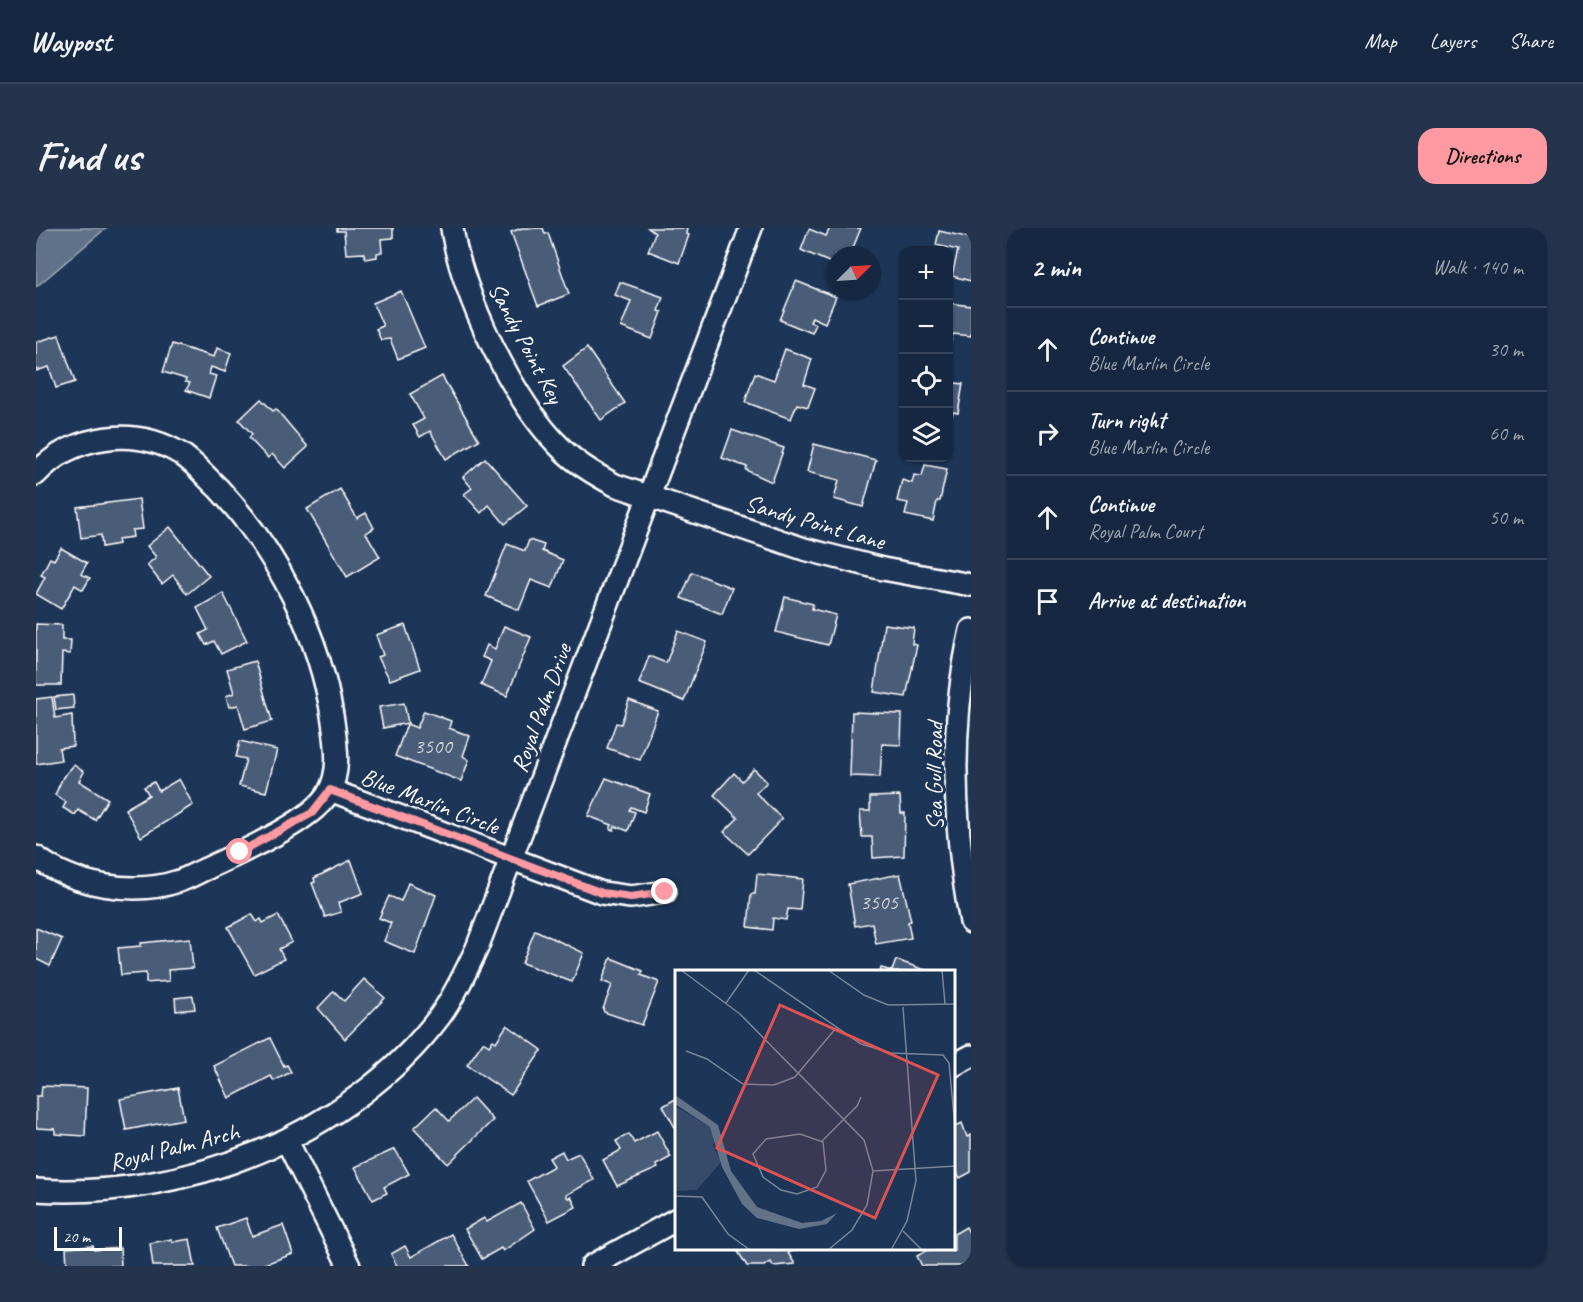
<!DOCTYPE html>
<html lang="en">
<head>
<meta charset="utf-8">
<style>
	:root { --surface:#162841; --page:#23344c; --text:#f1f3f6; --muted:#9ea6b1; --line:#35445a; --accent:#ff9aa2 }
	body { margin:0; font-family:Caveat,sans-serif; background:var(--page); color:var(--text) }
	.controls { position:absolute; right:18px; top:18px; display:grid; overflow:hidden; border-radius:12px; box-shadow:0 2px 4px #0004 }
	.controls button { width:54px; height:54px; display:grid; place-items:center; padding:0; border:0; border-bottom:2px solid var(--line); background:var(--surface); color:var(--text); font:30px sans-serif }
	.compass { position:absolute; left:791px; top:18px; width:54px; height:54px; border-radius:50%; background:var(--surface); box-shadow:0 2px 4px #0004; rotate:66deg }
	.scale { position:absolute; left:18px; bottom:15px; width:68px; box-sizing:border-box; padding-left:6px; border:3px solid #fff; border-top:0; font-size:16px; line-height:21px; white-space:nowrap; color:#fff; -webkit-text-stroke:4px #1d3557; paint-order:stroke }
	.stop { position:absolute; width:18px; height:18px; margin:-14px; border:4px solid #ff9aa2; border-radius:50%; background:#fff }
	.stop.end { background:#ff9aa2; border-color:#fff; box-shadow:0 2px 6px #0008 }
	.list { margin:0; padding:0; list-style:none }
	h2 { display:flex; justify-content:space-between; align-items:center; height:78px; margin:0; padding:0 24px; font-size:26px }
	h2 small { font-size:20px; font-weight:400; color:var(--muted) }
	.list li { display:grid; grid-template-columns:39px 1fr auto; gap:18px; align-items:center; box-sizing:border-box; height:84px; padding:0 24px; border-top:2px solid var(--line) }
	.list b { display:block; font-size:22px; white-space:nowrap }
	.list p { margin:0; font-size:20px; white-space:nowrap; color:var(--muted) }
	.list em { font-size:20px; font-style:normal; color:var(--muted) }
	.icon { flex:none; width:33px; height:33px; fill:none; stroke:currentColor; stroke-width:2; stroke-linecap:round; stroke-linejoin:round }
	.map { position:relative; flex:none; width:935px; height:1038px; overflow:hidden; border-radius:18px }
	header { display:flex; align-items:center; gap:36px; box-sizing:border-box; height:84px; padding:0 30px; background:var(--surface); border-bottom:2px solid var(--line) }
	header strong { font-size:28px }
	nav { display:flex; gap:33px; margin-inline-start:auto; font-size:21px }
	.intro { display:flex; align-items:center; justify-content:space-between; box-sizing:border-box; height:144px; padding:0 36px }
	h1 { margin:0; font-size:42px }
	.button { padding:15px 27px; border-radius:18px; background:var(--accent); color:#111; font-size:21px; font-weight:700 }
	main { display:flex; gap:36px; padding:0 36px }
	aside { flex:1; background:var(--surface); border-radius:18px; box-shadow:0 2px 4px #0004 }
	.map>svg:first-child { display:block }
</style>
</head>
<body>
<header>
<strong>Waypost</strong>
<nav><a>Map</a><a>Layers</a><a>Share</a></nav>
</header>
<div class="intro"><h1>Find us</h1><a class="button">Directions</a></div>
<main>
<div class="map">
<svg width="935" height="1038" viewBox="0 0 935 1038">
	<rect width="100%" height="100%" fill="#1d3557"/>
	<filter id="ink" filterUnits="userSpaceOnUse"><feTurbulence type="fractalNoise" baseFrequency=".0167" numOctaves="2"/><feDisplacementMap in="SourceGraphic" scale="12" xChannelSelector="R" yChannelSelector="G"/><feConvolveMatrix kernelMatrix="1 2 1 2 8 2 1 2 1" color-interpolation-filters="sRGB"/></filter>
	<g filter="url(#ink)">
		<path fill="#617289" stroke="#a0aab8" stroke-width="1.5" d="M 0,0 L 70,0 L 0,59 Z"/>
		<g fill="#4a5d79" stroke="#fff" stroke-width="1.5">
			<path d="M 301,0 L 357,0 L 357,10 L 345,11 L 346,24 L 341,25 L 341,29 L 329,31 L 328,25 L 310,26 L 308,3 L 301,3 Z"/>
			<path d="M 486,0 L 507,0 L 509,6 L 512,5 L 533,66 L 502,78 L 475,4 Z"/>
			<path d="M 612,0 L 651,0 L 650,6 L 653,7 L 643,35 L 612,23 L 619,5 Z"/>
			<path d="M 794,0 L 825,0 L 814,27 L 800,27 L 800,37 L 765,22 L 773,1 L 790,8 Z"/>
			<path d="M 903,3 L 935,10 L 935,53 L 916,48 L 922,22 L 900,17 Z"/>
			<path d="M 760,53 L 800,69 L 789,95 L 776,89 L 774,94 L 780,96 L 776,105 L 744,92 Z"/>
			<path d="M 584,54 L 627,69 L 622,83 L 626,84 L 616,111 L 585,99 L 595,73 L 579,67 Z"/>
			<path d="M 365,63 L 389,120 L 362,131 L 354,111 L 345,112 L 340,101 L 347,98 L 337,75 Z"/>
			<path d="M 912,75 L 935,78 L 935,108 L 917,106 L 912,125 Z"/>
			<path d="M 23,107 L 39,154 L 20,160 L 13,139 L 0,143 L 0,114 Z"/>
			<path d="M 136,116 L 178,129 L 181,120 L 195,125 L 189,144 L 175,139 L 173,146 L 180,148 L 173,170 L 150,162 L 154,155 L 149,154 L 150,151 L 127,144 Z"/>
			<path d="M 551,120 L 589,175 L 565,192 L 527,138 Z"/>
			<path d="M 749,121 L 776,131 L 768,156 L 779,160 L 772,179 L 761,176 L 755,191 L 709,174 L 719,145 L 738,152 Z"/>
			<path d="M 406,148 L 443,212 L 410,231 L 394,203 L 384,209 L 377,197 L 388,191 L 374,166 Z"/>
			<path d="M 912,154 L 927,156 L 922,185 L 917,184 L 912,204 Z"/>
			<path d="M 225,171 L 237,183 L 240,181 L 272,219 L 249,240 L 236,226 L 232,230 L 213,210 L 216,206 L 203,192 Z"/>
			<path d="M 696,202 L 748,220 L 736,254 L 710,242 L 711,239 L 686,230 Z"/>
			<path d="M 778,216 L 840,232 L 827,279 L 798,271 L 803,252 L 771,244 Z"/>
			<path d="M 449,230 L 491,278 L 469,296 L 453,277 L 445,285 L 428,266 L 436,260 L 427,249 Z"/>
			<path d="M 889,237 L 911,241 L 904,273 L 901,273 L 897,293 L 869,287 L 872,275 L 861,273 L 866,252 L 876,255 L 878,247 L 886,248 Z"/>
			<path d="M 304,261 L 321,290 L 330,285 L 338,300 L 330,305 L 344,329 L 311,349 L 271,281 Z"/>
			<path d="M 103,271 L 107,301 L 96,302 L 97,309 L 82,311 L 83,316 L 66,319 L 65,307 L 45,310 L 41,279 Z"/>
			<path d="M 134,299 L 173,348 L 151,366 L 137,347 L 126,356 L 111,337 L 120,329 L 111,318 Z"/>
			<path d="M 493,312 L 508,317 L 506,323 L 527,332 L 516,360 L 495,352 L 483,382 L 450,368 L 471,316 L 489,323 Z"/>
			<path d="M 25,320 L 51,335 L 45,346 L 54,350 L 47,362 L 39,357 L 25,381 L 0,366 L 9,349 L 5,347 L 14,330 L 18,332 Z"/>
			<path d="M 656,344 L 696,360 L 686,386 L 645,370 Z"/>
			<path d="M 187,365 L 211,413 L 185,426 L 178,413 L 170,417 L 164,406 L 172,402 L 161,380 Z"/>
			<path d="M 749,369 L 777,376 L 776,381 L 800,387 L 792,417 L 740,404 Z"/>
			<path d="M 0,396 L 26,397 L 26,412 L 35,412 L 34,426 L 26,425 L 25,457 L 0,457 Z"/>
			<path d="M 848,396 L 878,400 L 876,416 L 881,417 L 870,469 L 838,464 Z"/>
			<path d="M 369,397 L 384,441 L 354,452 L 342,429 L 347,427 L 340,407 Z"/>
			<path d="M 468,398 L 495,409 L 471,468 L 445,457 L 455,433 L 446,429 L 451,417 L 459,421 Z"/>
			<path d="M 642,403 L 671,414 L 648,473 L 603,455 L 613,428 L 630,435 Z"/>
			<path d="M 219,433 L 236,493 L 209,501 L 202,477 L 193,479 L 190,468 L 198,465 L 191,441 Z"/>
			<path d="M 37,467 L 38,480 L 20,482 L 18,469 Z"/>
			<path d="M 16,469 L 19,490 L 36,487 L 37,518 L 23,520 L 25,532 L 0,536 L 0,471 Z"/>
			<path d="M 593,472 L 622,483 L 604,532 L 571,520 L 580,495 L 585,496 Z"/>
			<path d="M 368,475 L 372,495 L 347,500 L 343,479 Z"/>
			<path d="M 388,483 L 415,493 L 413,500 L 434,508 L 427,528 L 433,532 L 425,553 L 359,528 L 371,496 L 381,500 Z"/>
			<path d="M 816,484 L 866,486 L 865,517 L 846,516 L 844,549 L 814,548 Z"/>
			<path d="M 204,513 L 241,522 L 230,564 L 203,558 L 210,531 L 200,529 Z"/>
			<path d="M 38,537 L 48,544 L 43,553 L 72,571 L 59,592 L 42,582 L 39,587 L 27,580 L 30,574 L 19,567 L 27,549 Z"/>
			<path d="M 718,541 L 731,554 L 720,565 L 746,591 L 712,626 L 688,604 L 702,590 L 678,567 L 698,545 L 706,553 Z"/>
			<path d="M 570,550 L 614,566 L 608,584 L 595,579 L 593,582 L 599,584 L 592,603 L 579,598 L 578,602 L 574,601 L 576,597 L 552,588 Z"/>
			<path d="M 143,551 L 157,577 L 105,609 L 89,581 L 113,567 L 108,559 L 118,554 L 123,563 Z"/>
			<path d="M 864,568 L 865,585 L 869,585 L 868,628 L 837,630 L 836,609 L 826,609 L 824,583 L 834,583 L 834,569 Z"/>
			<path d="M 315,632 L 327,665 L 302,675 L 305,684 L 289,689 L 276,655 L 279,654 L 278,650 Z"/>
			<path d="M 721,646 L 767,651 L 764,682 L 752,681 L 750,692 L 737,690 L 736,702 L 712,699 L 715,666 L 719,666 Z"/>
			<path d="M 864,646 L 875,693 L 872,694 L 875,710 L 840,716 L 836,695 L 819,698 L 812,656 Z"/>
			<path d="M 372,655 L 400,667 L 379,726 L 348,713 L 355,695 L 343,690 L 353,668 L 365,673 Z"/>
			<path d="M 216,686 L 221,694 L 225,691 L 227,695 L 242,687 L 256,714 L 243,721 L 248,731 L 218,746 L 192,699 Z"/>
			<path d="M 0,700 L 26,711 L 14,738 L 0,731 Z"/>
			<path d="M 499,702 L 548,725 L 536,754 L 486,735 Z"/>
			<path d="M 154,710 L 157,740 L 132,742 L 133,753 L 110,755 L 110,745 L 85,747 L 82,720 L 105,718 L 105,715 Z"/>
			<path d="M 575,730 L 607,743 L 605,747 L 623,754 L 606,797 L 568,784 L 567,781 L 576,757 L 566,753 Z"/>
			<path d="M 860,732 L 892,743 L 892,744 L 844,744 L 845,740 L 856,743 Z"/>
			<path d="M 328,751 L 349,770 L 309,811 L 282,780 L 298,763 L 308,773 Z"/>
			<path d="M 157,768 L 159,781 L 140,783 L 139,770 Z"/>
			<path d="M 471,797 L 506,822 L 475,867 L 431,837 L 447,814 L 453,818 L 457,812 L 460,814 Z"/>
			<path d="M 234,810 L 248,838 L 251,837 L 255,844 L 238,853 L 235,848 L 193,870 L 178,838 Z"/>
			<path d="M 6,858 L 51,860 L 49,908 L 19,906 L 19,901 L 0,900 L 0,868 L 5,868 Z"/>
			<path d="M 142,860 L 148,891 L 90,902 L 84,871 Z"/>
			<path d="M 437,870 L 457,892 L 412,936 L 378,900 L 400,879 L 413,893 Z"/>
			<path d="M 641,870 L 641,903 L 627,878 Z"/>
			<path d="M 926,895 L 931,909 L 935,907 L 935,944 L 924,950 L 918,940 L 918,899 Z"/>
			<path d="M 621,903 L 635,929 L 620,937 L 622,940 L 581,958 L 567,932 L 585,922 L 580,913 L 593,906 L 598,915 Z"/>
			<path d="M 359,921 L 373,946 L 348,959 L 351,965 L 337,972 L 319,939 Z"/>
			<path d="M 526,923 L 530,931 L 543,925 L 558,952 L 530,967 L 532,970 L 535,969 L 540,979 L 513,993 L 491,953 L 518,938 L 513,930 Z"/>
			<path d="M 485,975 L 499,1001 L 467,1023 L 465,1020 L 446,1031 L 429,1001 L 448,990 L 451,994 Z"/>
			<path d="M 210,990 L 216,1008 L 247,997 L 257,1026 L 223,1038 L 195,1038 L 181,1000 Z"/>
			<path d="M 930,999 L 935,1008 L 935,1033 L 926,1038 L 886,1038 L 881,1028 L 891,1022 L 918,1022 L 918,1006 Z"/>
			<path d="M 415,1006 L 433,1038 L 361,1038 L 355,1026 L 369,1018 L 375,1029 Z"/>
			<path d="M 136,1011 L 136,1014 L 154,1011 L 159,1038 L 117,1038 L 114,1015 Z"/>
			<path d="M 57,1018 L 58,1022 L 84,1020 L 85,1038 L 31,1038 L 30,1020 Z"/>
			<path d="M 701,1022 L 759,1022 L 752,1025 L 759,1036 L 737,1038 L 735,1034 L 728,1038 L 711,1038 Z"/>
		</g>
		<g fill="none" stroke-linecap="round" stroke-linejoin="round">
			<defs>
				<g id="minor">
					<path d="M 416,0 C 425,65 478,175 526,221 C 541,236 560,247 579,257 L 768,321 L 847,341 L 935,357"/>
					<path d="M 0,246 C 37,206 99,198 145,226 C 159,235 170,249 182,260 C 241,323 284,407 297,493 C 300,517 305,541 293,564 C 278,593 203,625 172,640 C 162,644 153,650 143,653 C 98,668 38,658 0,629"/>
					<path d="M 935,402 C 913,498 917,598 935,694"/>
					<path d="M 294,562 L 566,665 L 595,669 L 629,664"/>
					<path d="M 918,837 L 935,828"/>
					<path d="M 251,913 L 313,1038"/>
					<path d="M 0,962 C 147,972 314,908 404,788 C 419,767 430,743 441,720 L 715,0"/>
					<path d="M 556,1038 L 641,991"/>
				</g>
			</defs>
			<use href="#minor" stroke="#fff" stroke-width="26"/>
			<use href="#minor" stroke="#1d3557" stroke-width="21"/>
		</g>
	</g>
	<g fill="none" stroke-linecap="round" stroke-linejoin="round" filter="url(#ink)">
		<path stroke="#ff9aa2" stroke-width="8" d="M 204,624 L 276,585 L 294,562 L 566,665 L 595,669 L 629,664"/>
	</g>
	<g text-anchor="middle" stroke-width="6" stroke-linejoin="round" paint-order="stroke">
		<g font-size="21" fill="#d2d6de">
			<text x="397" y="525">3500</text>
			<text x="843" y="681">3505</text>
		</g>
		<g font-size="24" fill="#fff" stroke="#1d3557">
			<text transform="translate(490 115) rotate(62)" y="8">Sandy Point Key</text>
			<text transform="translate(779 294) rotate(16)" y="8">Sandy Point Lane</text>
			<text transform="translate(505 480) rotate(-70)" y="8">Royal Palm Drive</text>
			<text transform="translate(898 548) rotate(-90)" y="8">Sea Gull Road</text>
			<text transform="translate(394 573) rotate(21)" y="8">Blue Marlin Circle</text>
			<text transform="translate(138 919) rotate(-14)" y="8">Royal Palm Arch</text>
		</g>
	</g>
	<g transform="translate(639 742)">
		<rect width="280" height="280" fill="#1d3557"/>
		<path d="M 0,136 L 45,163 L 38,175 L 46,192 L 22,220 L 0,221 Z" fill="#364b69"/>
		<path d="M 0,125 L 43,155 L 56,201 L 82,237 L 127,253 L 146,251 L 162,243 L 152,254 L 124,259 L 82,248 L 67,234 L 47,197 L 35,157 L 0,134 Z" fill="#617289"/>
		<path fill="none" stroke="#77869a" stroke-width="1.5" d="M 6,0 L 65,44 L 189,170 L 198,201 L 192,235 L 177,260 L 153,280M 79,0 L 186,74 L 216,83 L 268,85 L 274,93 L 281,168M 153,0 L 189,25 L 213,35 L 281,34M 267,0 L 270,34M 51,33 L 74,0M 11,81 L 32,89 L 68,114 L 99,115 L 120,107 L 161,58M 125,164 L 148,172 L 151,200 L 142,217 L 122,224 L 106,220 L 88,207 L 78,184 L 91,169 ZM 147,171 L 182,136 L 186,127M 198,201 L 281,196M 0,226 L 27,227 L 53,264 L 75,280M 228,261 L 247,280M 216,280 L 232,251 L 241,211 L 228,37"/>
		<path fill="#de5353" fill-opacity="0.15" stroke="#de5353" stroke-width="3" d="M 105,35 L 263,105 L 200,248 L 42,178 Z"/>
		<rect width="280" height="280" fill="none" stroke="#fff" stroke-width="3"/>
	</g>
</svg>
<div class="controls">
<button>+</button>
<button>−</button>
<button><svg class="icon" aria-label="locate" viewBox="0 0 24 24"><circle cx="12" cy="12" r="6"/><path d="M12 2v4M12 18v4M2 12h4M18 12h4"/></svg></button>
<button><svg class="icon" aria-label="layers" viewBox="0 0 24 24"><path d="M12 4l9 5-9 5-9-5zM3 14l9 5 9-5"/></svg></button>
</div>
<svg class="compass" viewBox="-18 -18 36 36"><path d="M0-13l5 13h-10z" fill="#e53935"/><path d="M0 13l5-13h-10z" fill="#9ea6b1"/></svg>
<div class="scale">20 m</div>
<div class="stop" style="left:204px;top:624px"></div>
<div class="stop end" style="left:629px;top:664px"></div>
</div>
<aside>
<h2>2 min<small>Walk · 140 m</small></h2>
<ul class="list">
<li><svg class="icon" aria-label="ahead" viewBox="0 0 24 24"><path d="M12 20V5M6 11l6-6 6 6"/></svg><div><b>Continue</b><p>Blue Marlin Circle</p></div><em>30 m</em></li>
<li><svg class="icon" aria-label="right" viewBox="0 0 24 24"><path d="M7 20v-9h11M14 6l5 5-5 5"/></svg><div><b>Turn right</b><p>Blue Marlin Circle</p></div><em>60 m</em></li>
<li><svg class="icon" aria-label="ahead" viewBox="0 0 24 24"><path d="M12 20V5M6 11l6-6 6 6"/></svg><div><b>Continue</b><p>Royal Palm Court</p></div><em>50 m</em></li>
<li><svg class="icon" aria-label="arrive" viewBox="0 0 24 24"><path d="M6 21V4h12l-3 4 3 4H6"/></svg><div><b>Arrive at destination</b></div></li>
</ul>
</aside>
</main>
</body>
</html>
